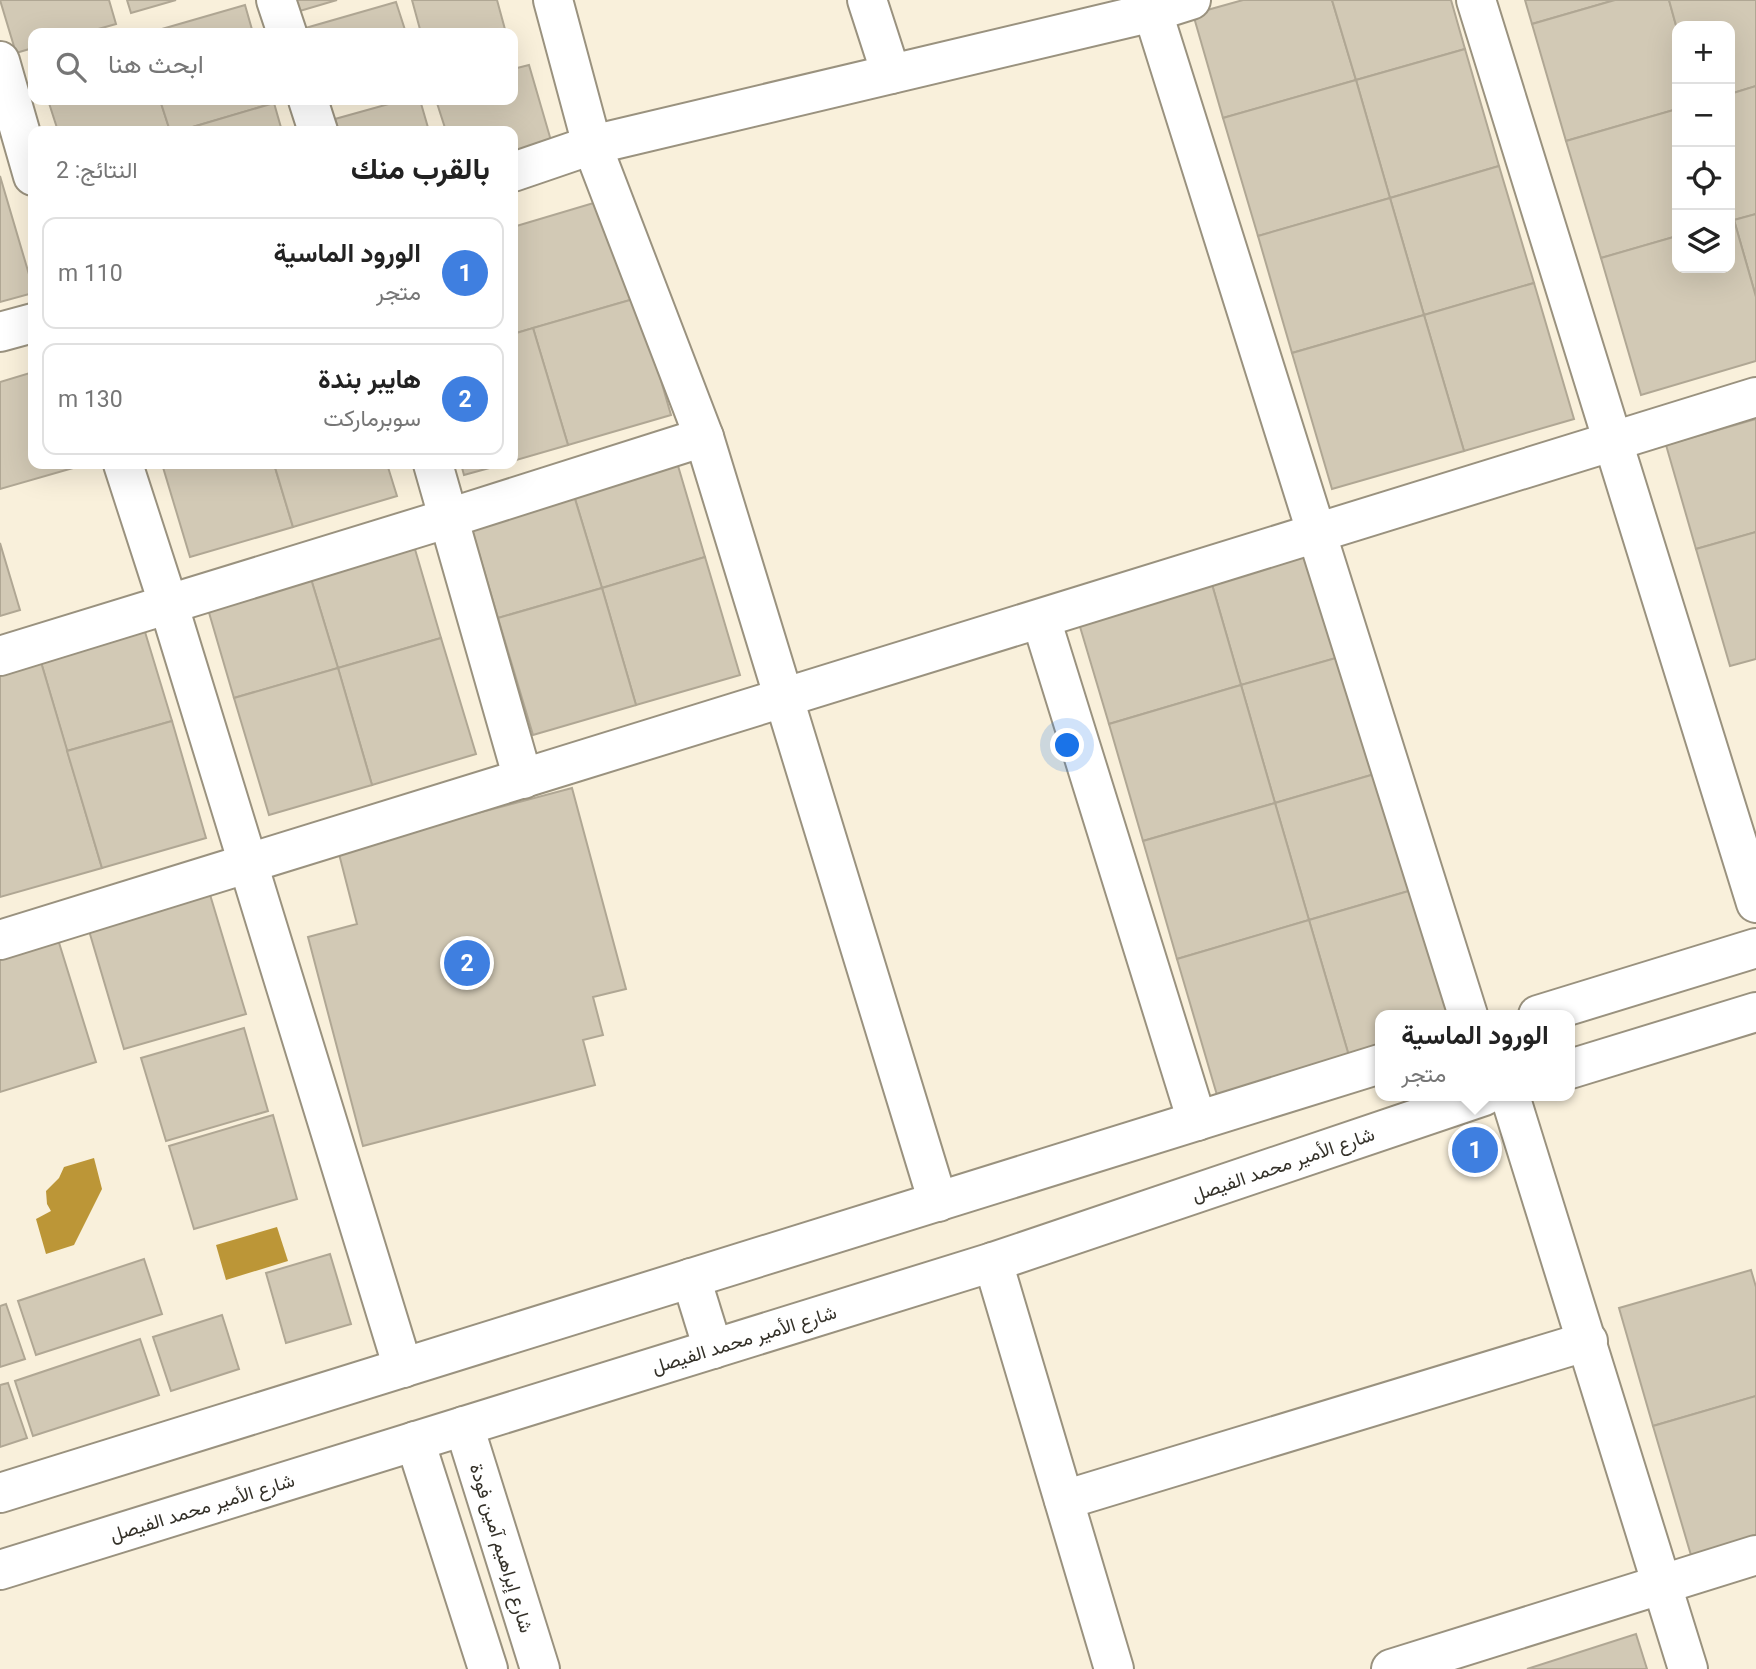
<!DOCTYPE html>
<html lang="ar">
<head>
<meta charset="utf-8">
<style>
	:root { --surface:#fff; --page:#f2f2f2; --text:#222; --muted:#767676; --line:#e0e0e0; --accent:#2563eb }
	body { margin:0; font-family:Roboto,Vazirmatn,sans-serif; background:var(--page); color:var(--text); direction:rtl }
	.controls { position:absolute; right:21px; top:21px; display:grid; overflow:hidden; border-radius:14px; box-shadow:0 7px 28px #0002 }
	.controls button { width:63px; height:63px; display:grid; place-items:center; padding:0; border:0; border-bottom:2px solid var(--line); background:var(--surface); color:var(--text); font:35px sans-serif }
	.you { position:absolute; left:1068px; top:746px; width:24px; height:24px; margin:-18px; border:5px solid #fff; border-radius:50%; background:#1a73e8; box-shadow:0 0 0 10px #1a73e833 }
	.badge { display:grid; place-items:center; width:46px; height:46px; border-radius:50%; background:var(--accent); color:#fff; font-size:23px; font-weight:700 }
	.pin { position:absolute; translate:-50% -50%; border:4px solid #fff; box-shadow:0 2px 7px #0006 }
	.popup { position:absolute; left:1375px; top:1010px; width:200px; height:91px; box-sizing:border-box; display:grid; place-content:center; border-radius:14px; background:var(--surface); filter:drop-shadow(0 2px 5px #0005); font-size:23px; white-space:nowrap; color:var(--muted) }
	.popup b { font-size:26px; color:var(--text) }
	.popup::after { content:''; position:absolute; left:50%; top:100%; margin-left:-14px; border:14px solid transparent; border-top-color:var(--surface) }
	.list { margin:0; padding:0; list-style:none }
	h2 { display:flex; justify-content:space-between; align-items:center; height:91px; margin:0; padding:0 28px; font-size:30px }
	h2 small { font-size:23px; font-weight:400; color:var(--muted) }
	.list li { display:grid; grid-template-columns:46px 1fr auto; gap:21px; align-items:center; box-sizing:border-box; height:112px; margin:0 14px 14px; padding:0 14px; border:2px solid var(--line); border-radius:14px }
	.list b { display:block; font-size:26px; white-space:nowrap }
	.list p { margin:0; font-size:23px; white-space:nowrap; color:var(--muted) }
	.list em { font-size:23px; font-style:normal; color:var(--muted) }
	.icon { flex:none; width:38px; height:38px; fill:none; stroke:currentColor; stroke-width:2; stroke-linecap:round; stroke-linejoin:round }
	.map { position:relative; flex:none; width:1756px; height:1669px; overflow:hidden; direction:ltr }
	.search { position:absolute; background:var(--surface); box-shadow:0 7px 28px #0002; left:28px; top:28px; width:490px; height:77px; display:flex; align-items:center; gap:18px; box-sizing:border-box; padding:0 24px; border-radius:14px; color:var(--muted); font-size:26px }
	.panel { position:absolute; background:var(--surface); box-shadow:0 7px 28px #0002; left:28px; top:126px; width:490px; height:343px; border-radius:14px; direction:rtl }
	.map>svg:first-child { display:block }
</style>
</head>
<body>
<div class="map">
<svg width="1756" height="1669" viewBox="0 0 1756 1669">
	<rect width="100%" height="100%" fill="#f9f0db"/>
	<g fill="#bc9637">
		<path d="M 94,1158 L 102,1189 L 74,1245 L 46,1254 L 36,1219 L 51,1211 L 47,1204 L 46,1191 L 59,1178 L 64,1167 Z"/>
		<path d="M 277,1227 L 288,1261 L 226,1280 L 216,1245 Z"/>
	</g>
	<g fill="#d2c9b5" stroke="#b0a794" stroke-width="2">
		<path d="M 0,0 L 109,0 L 116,24 L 84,33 L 33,33 L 33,48 L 16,53 Z"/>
		<path d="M 127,0 L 176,0 L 131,13 Z"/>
		<path d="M 289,0 L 337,0 L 293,13 Z"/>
		<path d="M 412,0 L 497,0 L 506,33 L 421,33 Z"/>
		<path d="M 1243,0 L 1332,0 L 1356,80 L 1223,118 L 1193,14 Z"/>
		<path d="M 1332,0 L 1451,0 L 1465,49 L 1356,80 Z"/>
		<path d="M 1525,0 L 1615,0 L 1532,24 Z"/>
		<path d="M 1615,0 L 1669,0 L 1677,29 L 1677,109 L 1566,141 L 1532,24 Z"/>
		<path d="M 1669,0 L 1756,0 L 1756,86 L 1730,94 L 1730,26 L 1677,26 L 1677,29 Z"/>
		<path d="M 396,2 L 406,33 L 303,33 L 302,29 Z"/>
		<path d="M 245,5 L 253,33 L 148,33 Z"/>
		<path d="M 1465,49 L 1499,166 L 1390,198 L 1356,80 Z"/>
		<path d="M 529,65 L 552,144 L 513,155 L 513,131 L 446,131 L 436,100 L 513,100 L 513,69 Z"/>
		<path d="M 1356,80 L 1390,198 L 1258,236 L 1223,118 Z"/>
		<path d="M 1756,86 L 1756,214 L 1734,220 L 1730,208 L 1730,94 Z"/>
		<path d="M 48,100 L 160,100 L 170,131 L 58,131 Z"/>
		<path d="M 160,100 L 273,100 L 274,103 L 179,131 L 170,131 Z"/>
		<path d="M 323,100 L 347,100 L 325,106 Z"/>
		<path d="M 403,100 L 420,100 L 429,131 L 339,131 L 335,119 Z"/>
		<path d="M 274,103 L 282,131 L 179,131 Z"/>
		<path d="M 1677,109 L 1677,236 L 1601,258 L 1566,141 Z"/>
		<path d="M 1499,166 L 1534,283 L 1424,315 L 1390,198 Z"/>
		<path d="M 0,176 L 33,288 L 33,293 L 0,302 Z"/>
		<path d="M 1390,198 L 1424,315 L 1292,353 L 1258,236 Z"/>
		<path d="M 607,199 L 637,298 L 513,334 L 513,227 Z"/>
		<path d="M 1756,214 L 1756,297 L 1734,220 Z"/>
		<path d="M 1734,220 L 1756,297 L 1756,361 L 1641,395 L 1601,258 L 1677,236 L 1677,268 L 1730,268 L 1730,221 Z"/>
		<path d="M 1534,283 L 1574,419 L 1464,451 L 1424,315 Z"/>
		<path d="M 637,298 L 671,415 L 568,445 L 533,328 Z"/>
		<path d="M 1424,315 L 1464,451 L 1332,489 L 1292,353 Z"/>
		<path d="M 533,328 L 568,445 L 513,461 L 513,334 Z"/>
		<path d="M 33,372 L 33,464 L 87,464 L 0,489 L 0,382 Z"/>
		<path d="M 1756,419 L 1756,532 L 1696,549 L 1666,445 Z"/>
		<path d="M 676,459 L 705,557 L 602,588 L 572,489 Z"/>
		<path d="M 162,464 L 274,464 L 293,527 L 190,557 Z"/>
		<path d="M 274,464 L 387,464 L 397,496 L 293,527 Z"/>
		<path d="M 461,464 L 504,464 L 464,475 Z"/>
		<path d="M 572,489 L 602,588 L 498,618 L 469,519 Z"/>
		<path d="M 1756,532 L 1756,659 L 1730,666 L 1696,549 Z"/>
		<path d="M 412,539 L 441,638 L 338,668 L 308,569 Z"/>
		<path d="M 0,543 L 20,610 L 0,616 Z"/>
		<path d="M 1320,550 L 1350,654 L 1241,685 L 1211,581 Z"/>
		<path d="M 705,557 L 740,675 L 636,705 L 602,588 Z"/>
		<path d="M 308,569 L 338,668 L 234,698 L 205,599 Z"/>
		<path d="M 1211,581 L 1241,685 L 1109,724 L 1078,620 Z"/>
		<path d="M 602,588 L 636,705 L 533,735 L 498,618 Z"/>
		<path d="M 142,622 L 172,721 L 67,751 L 38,652 Z"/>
		<path d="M 441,638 L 476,754 L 372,785 L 338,668 Z"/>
		<path d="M 38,652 L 102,868 L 0,897 L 0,663 Z"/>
		<path d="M 1350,654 L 1385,771 L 1275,803 L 1241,685 Z"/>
		<path d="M 338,668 L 372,785 L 269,815 L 234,698 Z"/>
		<path d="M 1241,685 L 1275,803 L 1143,841 L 1109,724 Z"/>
		<path d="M 172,721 L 206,838 L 102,868 L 67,751 Z"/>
		<path d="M 1385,771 L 1419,888 L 1309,920 L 1275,803 Z"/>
		<path d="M 572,788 L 626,989 L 593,997 L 603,1035 L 583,1040 L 595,1085 L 363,1146 L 308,937 L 357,924 L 338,850 Z"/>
		<path d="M 1275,803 L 1309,920 L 1177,959 L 1143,841 Z"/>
		<path d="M 208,888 L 246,1014 L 124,1049 L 87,924 Z"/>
		<path d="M 1419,888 L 1456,1015 L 1380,1015 L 1380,1047 L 1349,1056 L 1309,920 Z"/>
		<path d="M 1309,920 L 1349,1056 L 1217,1095 L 1177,959 Z"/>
		<path d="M 56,933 L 96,1062 L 0,1092 L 0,951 Z"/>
		<path d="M 244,1028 L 268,1111 L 166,1141 L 141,1058 Z"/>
		<path d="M 273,1115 L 297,1199 L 194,1229 L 169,1146 Z"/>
		<path d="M 330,1254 L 351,1324 L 286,1343 L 266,1273 Z"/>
		<path d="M 144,1259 L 162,1314 L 36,1355 L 18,1301 Z"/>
		<path d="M 1751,1270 L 1756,1287 L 1756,1396 L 1653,1426 L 1619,1308 Z"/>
		<path d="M 6,1304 L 25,1359 L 0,1367 L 0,1306 Z"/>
		<path d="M 222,1315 L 239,1369 L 171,1391 L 153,1337 Z"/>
		<path d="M 140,1339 L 159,1395 L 33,1436 L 15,1381 Z"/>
		<path d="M 8,1383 L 27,1438 L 0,1447 L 0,1385 Z"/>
		<path d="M 1756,1396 L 1756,1544 L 1693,1562 L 1653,1426 Z"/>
		<path d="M 1636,1634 L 1647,1669 L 1527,1669 Z"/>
	</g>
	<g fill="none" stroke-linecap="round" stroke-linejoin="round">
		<defs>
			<g id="minor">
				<path d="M 276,0 L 287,33"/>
				<path d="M 553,0 L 592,145 L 704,437 L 938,1202"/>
				<path d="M 867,0 L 891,74"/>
				<path d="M 1149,0 L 1468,1015"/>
				<path d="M 1476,0 L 1756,903"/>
				<path d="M 0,61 L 33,176"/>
				<path d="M 308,100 L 318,131"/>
				<path d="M 513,172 L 592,145 L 1153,12 L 1191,0"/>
				<path d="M 0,332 L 33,323"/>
				<path d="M 123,464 L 168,603 L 403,1368"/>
				<path d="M 433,464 L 523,779"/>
				<path d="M 1041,619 L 1197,1121"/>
				<path d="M 0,656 L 449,518 L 704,437"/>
				<path d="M 0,940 L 1756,397"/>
				<path d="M 1538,1015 L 1756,948"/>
				<path d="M 1570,1069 L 1756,1012"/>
				<path d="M 1510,1096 L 1688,1669"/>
				<path d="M 993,1262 L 1114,1669"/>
				<path d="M 0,1493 L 1380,1064"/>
				<path d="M 1064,1500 L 1588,1341"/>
				<path d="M 0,1570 L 993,1262 L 1484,1096"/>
				<path d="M 1391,1669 L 1756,1555"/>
			</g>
			<g id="tertiary">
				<path d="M 691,1278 L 713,1349"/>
				<path d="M 464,1426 L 540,1669"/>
				<path d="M 415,1441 L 488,1669"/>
			</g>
		</defs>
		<use href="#minor" stroke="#9a927f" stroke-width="42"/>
		<use href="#tertiary" stroke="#9a927f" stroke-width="42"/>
		<use href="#minor" stroke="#fff" stroke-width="38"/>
		<use href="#tertiary" stroke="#fff" stroke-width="38"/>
	</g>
	<g text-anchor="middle" stroke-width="5" stroke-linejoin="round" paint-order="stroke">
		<g font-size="19" fill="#343129" stroke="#fff">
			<text transform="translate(1283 1164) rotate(-19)" y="7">شارع الأمير محمد الفيصل</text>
			<text transform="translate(744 1339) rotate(-17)" y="7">شارع الأمير محمد الفيصل</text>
			<text transform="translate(202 1507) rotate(-17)" y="7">شارع الأمير محمد الفيصل</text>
			<text transform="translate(502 1548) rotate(73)" y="7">شارع إبراهيم آمين فودة</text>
		</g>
	</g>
</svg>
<div class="controls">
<button>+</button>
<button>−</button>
<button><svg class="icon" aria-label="locate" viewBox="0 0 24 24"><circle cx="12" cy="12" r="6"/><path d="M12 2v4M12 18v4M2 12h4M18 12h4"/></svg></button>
<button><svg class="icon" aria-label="layers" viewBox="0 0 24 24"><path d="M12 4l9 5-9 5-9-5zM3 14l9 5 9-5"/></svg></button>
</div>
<div class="you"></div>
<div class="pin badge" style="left:1475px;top:1150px;background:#3f7fe0">1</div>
<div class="popup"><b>الورود الماسية</b>متجر</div>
<div class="pin badge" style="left:467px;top:963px;background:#3f7fe0">2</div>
<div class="search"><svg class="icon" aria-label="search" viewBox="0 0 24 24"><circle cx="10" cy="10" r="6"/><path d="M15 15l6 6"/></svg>ابحث هنا</div>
<section class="panel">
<h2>بالقرب منك<small>النتائج: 2</small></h2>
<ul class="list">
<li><span class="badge" style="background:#3f7fe0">1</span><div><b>الورود الماسية</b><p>متجر</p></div><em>110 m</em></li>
<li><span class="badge" style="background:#3f7fe0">2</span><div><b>هايبر بندة</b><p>سوبرماركت</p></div><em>130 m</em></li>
</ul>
</section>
</div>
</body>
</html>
